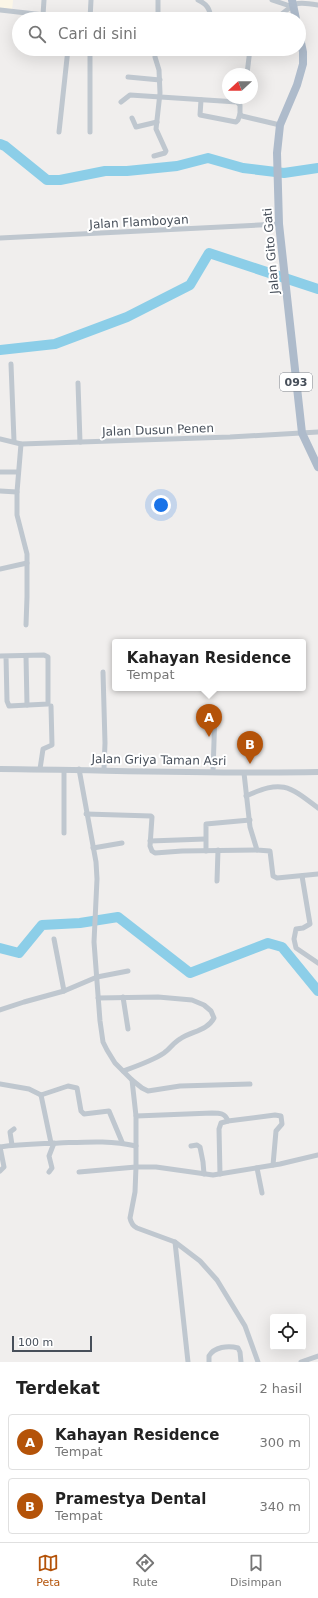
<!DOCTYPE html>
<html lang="id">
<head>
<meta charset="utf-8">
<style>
	:root { --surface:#fff; --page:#f2f2f2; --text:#222; --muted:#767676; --line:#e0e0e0; --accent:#b45309 }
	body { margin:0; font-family:"DejaVu Sans",sans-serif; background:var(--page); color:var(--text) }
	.controls { position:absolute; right:12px; bottom:12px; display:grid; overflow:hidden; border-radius:4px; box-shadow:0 4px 16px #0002 }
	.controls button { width:36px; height:36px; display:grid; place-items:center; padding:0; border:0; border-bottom:1px solid var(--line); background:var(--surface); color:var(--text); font:20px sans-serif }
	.compass { position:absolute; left:222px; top:68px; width:36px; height:36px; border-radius:50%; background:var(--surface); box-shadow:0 4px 16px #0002; rotate:249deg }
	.scale { position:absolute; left:12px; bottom:10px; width:80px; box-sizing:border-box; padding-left:4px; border:2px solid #474f5a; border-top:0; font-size:11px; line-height:14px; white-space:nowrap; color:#474f5a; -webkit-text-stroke:3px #fff; paint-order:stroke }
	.you { position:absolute; left:161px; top:505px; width:14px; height:14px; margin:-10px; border:3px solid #fff; border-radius:50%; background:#1a73e8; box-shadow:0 0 0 6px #1a73e833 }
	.badge { display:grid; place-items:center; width:26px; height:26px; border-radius:50%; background:var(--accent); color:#fff; font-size:13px; font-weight:700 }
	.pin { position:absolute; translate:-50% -33px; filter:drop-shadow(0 1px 2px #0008) }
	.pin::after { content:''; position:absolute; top:21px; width:14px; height:12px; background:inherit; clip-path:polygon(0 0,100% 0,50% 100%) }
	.popup { position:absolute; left:112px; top:639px; width:194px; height:52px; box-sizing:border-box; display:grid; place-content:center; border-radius:4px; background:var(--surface); filter:drop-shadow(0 1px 3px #0005); font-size:13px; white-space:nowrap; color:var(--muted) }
	.popup b { font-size:15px; color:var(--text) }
	.popup::after { content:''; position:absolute; left:50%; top:100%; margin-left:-8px; border:8px solid transparent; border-top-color:var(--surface) }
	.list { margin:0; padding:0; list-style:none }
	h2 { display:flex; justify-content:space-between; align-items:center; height:52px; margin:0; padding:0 16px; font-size:17px }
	h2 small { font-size:13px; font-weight:400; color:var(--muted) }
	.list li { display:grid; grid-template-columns:26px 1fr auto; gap:12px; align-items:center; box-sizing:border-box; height:56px; margin:0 8px 8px; padding:0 8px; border:1px solid var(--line); border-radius:4px }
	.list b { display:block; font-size:15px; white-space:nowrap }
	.list p { margin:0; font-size:13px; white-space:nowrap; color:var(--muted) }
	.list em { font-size:13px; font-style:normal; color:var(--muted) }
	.icon { flex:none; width:22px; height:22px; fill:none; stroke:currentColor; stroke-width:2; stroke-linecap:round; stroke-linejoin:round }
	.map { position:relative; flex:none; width:318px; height:1362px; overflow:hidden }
	.search { position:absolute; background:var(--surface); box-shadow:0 4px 16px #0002; left:12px; right:12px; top:12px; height:44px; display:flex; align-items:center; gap:10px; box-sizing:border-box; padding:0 14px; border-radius:22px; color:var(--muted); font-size:15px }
	.sheet { height:180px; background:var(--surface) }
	nav { display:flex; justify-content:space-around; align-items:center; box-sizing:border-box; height:56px; border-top:1px solid var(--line); background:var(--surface); font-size:11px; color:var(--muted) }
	nav a { display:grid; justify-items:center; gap:2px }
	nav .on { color:var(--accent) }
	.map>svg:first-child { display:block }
</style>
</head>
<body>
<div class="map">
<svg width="318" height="1362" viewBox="0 0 318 1362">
	<rect width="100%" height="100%" fill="#f0eeed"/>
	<path fill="#fbf6e7" d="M 0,0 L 13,0 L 12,11 L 0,10 Z"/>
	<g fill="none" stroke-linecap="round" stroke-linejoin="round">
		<g stroke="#8ccee8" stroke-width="10">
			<path d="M 0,144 L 5,146 L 47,180 L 60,180 L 105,171 L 127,171 L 177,166 L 208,158 L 243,168 L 284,173 L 318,168"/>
			<path d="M 0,350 L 55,344 L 127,317 L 190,285 L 209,253 L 318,289"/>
			<path d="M 0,948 L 19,953 L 42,925 L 80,923 L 118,917 L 190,973 L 268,943 L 282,947 L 318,991"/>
		</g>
		<g stroke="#bfc7cf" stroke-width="5">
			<path d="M 198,0 C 207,4 210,9 211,19"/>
			<path d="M 272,0 L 290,6"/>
			<path d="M 0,10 L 71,18 L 91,17 L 100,19"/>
			<path d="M 43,15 L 44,0"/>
			<path d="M 90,19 L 91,0"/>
			<path d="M 158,19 L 158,0"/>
			<path d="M 275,19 C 296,5 290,0 318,5"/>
			<path d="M 247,74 L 250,49"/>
			<path d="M 128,77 L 160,80"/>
			<path d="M 201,100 L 200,115 L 236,122 L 238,120 L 240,114"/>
			<path d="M 121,102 L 130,95 L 237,102 L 240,105 L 240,114 L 242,116 L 280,125"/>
			<path d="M 132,118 L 136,127 L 157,122"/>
			<path d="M 59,132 L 68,49"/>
			<path d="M 90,132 L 90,49"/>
			<path d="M 154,156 L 165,153 L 166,151 L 156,129 L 160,93 L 159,70 L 155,57 L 155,49"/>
			<path d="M 0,238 L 279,224"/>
			<path d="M 11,364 L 14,441"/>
			<path d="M 78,383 L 80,442"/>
			<path d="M 0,439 L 21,444 L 230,437 L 318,432"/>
			<path d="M 21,444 L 17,492 L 17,515 L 27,554 L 27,597 L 26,625"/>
			<path d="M 0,472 L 18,472"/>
			<path d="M 0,491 L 17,492"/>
			<path d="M 0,569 L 27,563"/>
			<path d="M 0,656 L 44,655 L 48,657 L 48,704 L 9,706 L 7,701 L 6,656"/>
			<path d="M 26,656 L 27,705"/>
			<path d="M 103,672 L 105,743 L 104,769"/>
			<path d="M 40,769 L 43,749 L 52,745 L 51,706"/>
			<path d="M 79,769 L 96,862 L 97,879 L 94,942 L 100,1021 L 103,1042 L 107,1050 L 115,1063 L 132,1080 L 136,1116 L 136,1167 L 156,1167 L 213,1175 L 280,1164 L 318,1155"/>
			<path d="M 213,772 L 215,711"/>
			<path d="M 244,773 L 250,827 L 257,850 L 270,851 L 273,876 L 277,878 L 318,874"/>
			<path d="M 246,796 C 282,780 288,785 318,808"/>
			<path d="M 86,814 L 151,816 L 152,817 L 150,846 L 152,851 L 155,853 L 182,851 L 257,850"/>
			<path d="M 64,833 L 64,770"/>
			<path d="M 150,841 L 205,839"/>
			<path d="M 93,848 L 122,843"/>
			<path d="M 206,851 L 206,824 L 250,820"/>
			<path d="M 302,876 L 310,924 L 303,928 L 296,929 L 294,939 L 296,948 L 318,963"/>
			<path d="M 217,881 L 218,850"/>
			<path d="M 54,939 L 64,991"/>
			<path d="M 123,997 L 128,1029"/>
			<path d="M 98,998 L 158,997 L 192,1000 L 204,1005 L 211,1011 L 214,1018 C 207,1031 192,1031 180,1039 C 174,1042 170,1049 164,1053 C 152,1061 137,1066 123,1071"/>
			<path d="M 0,1010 L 24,1002 L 64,991 L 97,977 L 128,971"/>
			<path d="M 132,1080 L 142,1088 L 148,1091 L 180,1086 L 250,1084"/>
			<path d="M 0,1084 L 29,1089 L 41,1095 L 68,1086 L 77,1088 L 81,1111 L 84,1114 L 109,1111 L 122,1142"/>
			<path d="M 41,1095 L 51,1143"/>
			<path d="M 136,1116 L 212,1113 C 220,1113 225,1113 228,1121 L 221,1123 L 219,1129 L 220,1174"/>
			<path d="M 228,1121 L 275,1115 L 281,1116 L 282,1124 L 276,1131 L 273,1165"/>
			<path d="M 12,1145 L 10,1132 L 14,1129"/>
			<path d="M 191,1146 L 197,1145 L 200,1147 L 203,1162 L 204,1174"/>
			<path d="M 0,1147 C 20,1144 39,1144 59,1143 C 86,1142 110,1140 136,1146"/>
			<path d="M 257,1168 L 262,1193"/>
			<path d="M 0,1171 L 4,1167 L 0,1147"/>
			<path d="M 49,1172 L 52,1168 L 49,1156 L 54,1143"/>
			<path d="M 79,1172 L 136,1167 L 135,1192 L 130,1218 C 131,1223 133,1226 137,1228 L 175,1242 L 200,1261 L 217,1280 L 245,1326 L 258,1362"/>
			<path d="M 175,1242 L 188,1362"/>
			<path d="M 209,1362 L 209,1356 C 214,1347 228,1345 238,1348 L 240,1352 L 241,1362"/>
			<path d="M 301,1362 L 318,1356"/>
		</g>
		<path stroke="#bfc7cf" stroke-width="6" d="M 0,769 C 106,770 212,774 318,772"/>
		<g stroke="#aebbcb" stroke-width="8">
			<path d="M 292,0 L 296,19"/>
			<path d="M 299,33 L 303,52 L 303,64 L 297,85 L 280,125 L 277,153 L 279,224 L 302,433 L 318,467"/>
		</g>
	</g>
	<g text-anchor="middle" stroke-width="4" stroke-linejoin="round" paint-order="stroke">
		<rect fill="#fff" stroke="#7e848c" stroke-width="1" x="280" y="373" width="32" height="18" rx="3"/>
		<g font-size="11" font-weight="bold" fill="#474f5a">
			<text x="296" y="386">093</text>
		</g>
		<g font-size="12" fill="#474f5a" stroke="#fff">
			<text transform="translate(139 222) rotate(-3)" y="4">Jalan Flamboyan</text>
			<text transform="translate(271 251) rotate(-95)" y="4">Jalan Gito Gati</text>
			<text transform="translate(158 430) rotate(-2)" y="4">Jalan Dusun Penen</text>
			<text transform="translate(159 760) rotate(1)" y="4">Jalan Griya Taman Asri</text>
		</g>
	</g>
</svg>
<div class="controls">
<button><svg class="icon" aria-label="locate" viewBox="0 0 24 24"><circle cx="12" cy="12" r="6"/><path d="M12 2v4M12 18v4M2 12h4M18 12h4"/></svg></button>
</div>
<svg class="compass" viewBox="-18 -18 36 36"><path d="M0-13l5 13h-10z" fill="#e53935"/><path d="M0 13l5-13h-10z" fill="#767676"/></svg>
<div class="scale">100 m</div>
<div class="you"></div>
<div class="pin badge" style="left:209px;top:737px">A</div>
<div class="popup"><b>Kahayan Residence</b>Tempat</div>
<div class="pin badge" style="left:250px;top:764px">B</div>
<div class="search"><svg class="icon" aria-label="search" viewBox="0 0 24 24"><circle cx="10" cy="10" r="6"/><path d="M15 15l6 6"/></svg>Cari di sini</div>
</div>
<section class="sheet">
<h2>Terdekat<small>2 hasil</small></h2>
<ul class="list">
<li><span class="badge">A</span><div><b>Kahayan Residence</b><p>Tempat</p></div><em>300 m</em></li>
<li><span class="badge">B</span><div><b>Pramestya Dental</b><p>Tempat</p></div><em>340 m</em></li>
</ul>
</section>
<nav>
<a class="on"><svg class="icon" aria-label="map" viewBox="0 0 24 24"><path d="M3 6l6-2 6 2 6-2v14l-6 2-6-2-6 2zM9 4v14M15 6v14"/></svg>Peta</a>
<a><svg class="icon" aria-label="directions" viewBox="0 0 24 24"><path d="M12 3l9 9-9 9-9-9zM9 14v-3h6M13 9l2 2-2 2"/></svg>Rute</a>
<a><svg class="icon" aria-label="saved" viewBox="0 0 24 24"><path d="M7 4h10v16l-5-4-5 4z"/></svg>Disimpan</a>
</nav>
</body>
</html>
